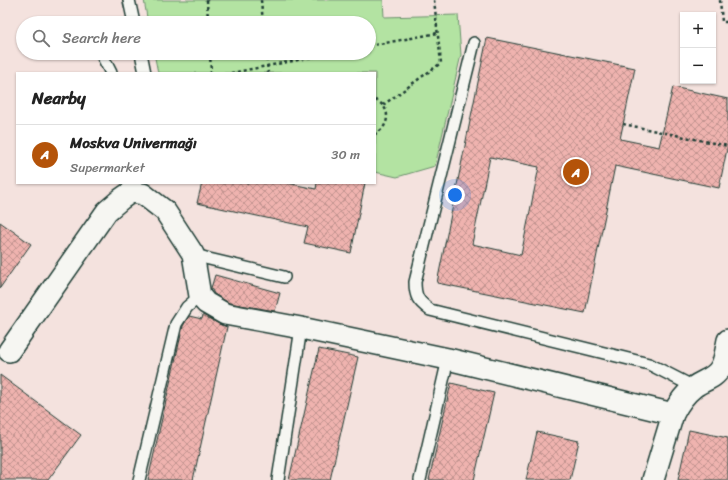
<!DOCTYPE html>
<html lang="en">
<head>
<meta charset="utf-8">
<style>
	:root { --surface:#fff; --page:#f6f6f6; --text:#222; --muted:#767676; --line:#e0e0e0; --accent:#b45309 }
	body { margin:0; font-family:Sriracha,sans-serif; background:var(--page); color:var(--text) }
	.controls { position:absolute; right:12px; top:12px; display:grid; overflow:hidden; border-radius:0px; box-shadow:0 1px 3px #0004 }
	.controls button { width:36px; height:36px; display:grid; place-items:center; padding:0; border:0; border-bottom:1px solid var(--line); background:var(--surface); color:var(--text); font:20px sans-serif }
	.you { position:absolute; left:455px; top:195px; width:14px; height:14px; margin:-10px; border:3px solid #fff; border-radius:50%; background:#1a73e8; box-shadow:0 0 0 6px #1a73e833 }
	.badge { display:grid; place-items:center; width:26px; height:26px; border-radius:50%; background:var(--accent); color:#fff; font-size:13px; font-weight:700 }
	.pin { position:absolute; translate:-50% -50%; border:2px solid #fff; box-shadow:0 1px 4px #0006 }
	.list { margin:0; padding:0; list-style:none }
	h2 { display:flex; justify-content:space-between; align-items:center; height:52px; margin:0; padding:0 16px; font-size:17px }
	h2 small { font-size:13px; font-weight:400; color:var(--muted) }
	.list li { display:grid; grid-template-columns:26px 1fr auto; gap:12px; align-items:center; box-sizing:border-box; height:60px; padding:0 16px; border-top:1px solid var(--line) }
	.list b { display:block; font-size:15px; white-space:nowrap }
	.list p { margin:0; font-size:13px; white-space:nowrap; color:var(--muted) }
	.list em { font-size:13px; font-style:normal; color:var(--muted) }
	.icon { flex:none; width:22px; height:22px; fill:none; stroke:currentColor; stroke-width:2; stroke-linecap:round; stroke-linejoin:round }
	.map { position:relative; flex:none; width:728px; height:480px; overflow:hidden }
	.search { position:absolute; background:var(--surface); box-shadow:0 1px 3px #0004; left:16px; top:16px; width:360px; height:44px; display:flex; align-items:center; gap:10px; box-sizing:border-box; padding:0 14px; border-radius:22px; color:var(--muted); font-size:15px }
	.panel { position:absolute; background:var(--surface); box-shadow:0 1px 3px #0004; left:16px; top:72px; width:360px; height:112px; border-radius:0px }
	.map>svg:first-child { display:block }
</style>
</head>
<body>
<div class="map">
<svg width="728" height="480" viewBox="0 0 728 480">
	<defs>
		<pattern id="building-cross-hatch" width="8" height="8" patternUnits="userSpaceOnUse"><rect width="8" height="8" fill="#efb3af"/><path d="M0 0l8 8M0 8l8-8" fill="none" stroke="#c1938f"/></pattern>
	</defs>
	<rect width="100%" height="100%" fill="#f4e2de"/>
	<filter id="ink" filterUnits="userSpaceOnUse"><feTurbulence type="fractalNoise" baseFrequency=".025" numOctaves="2"/><feDisplacementMap in="SourceGraphic" scale="8" xChannelSelector="R" yChannelSelector="G"/><feConvolveMatrix kernelMatrix="1 2 1 2 8 2 1 2 1" color-interpolation-filters="sRGB"/></filter>
	<g filter="url(#ink)">
		<path fill="#b3e3a2" stroke="#69906b" d="M 144,0 L 383,0 L 384,17 L 458,15 L 461,55 L 435,166 L 397,177 L 375,172 L 375,73 L 158,73 L 154,53 L 369,53 L 369,23 L 148,23 Z"/>
		<g fill="url(#building-cross-hatch)" stroke="#1f3d34" fill-rule="evenodd">
			<path d="M 487,38 L 635,68 L 620,139 L 659,147 L 673,87 L 728,99 L 728,144 L 719,188 L 615,166 L 585,313 L 437,283 ZM 490,157 L 539,167 L 521,255 L 472,244 Z"/>
			<path d="M 202,183 L 287,183 L 316,189 L 317,183 L 365,183 L 351,253 L 304,243 L 308,227 L 197,203 Z"/>
			<path d="M 0,222 L 31,244 L 0,288 Z"/>
			<path d="M 215,275 L 280,293 L 275,311 L 229,303 L 214,294 L 211,288 Z"/>
			<path d="M 203,315 L 219,324 L 227,327 L 193,480 L 148,480 L 183,326 L 189,316 L 202,319 Z"/>
			<path d="M 319,349 L 358,357 L 330,480 L 289,480 Z"/>
			<path d="M 0,375 L 81,435 L 48,480 L 0,480 Z"/>
			<path d="M 451,383 L 494,393 L 474,480 L 429,480 Z"/>
			<path d="M 689,430 L 728,438 L 728,480 L 678,480 Z"/>
			<path d="M 537,432 L 579,441 L 570,480 L 526,480 Z"/>
		</g>
		<g fill="none" stroke-linecap="round" stroke-linejoin="round">
			<defs>
				<g id="service">
					<path d="M 129,0 L 134,23"/>
					<path d="M 474,43 L 415,282 C 415,297 418,301 430,310 L 649,364 L 694,387"/>
					<path d="M 101,53 L 111,73"/>
					<path d="M 141,53 L 145,73"/>
					<path d="M 193,254 L 209,259 L 284,277"/>
					<path d="M 139,480 L 176,324 L 187,307 L 200,296"/>
					<path d="M 278,480 L 301,328"/>
					<path d="M 420,480 L 448,359"/>
				</g>
				<g id="minor">
					<path d="M 9,351 L 107,211 L 121,199 L 131,192 L 143,194 L 165,211 L 193,254 L 200,296 L 206,303 L 225,314 L 301,328 L 448,359 L 673,414"/>
					<path d="M 653,480 L 673,414 C 678,404 685,394 694,387 C 703,380 715,379 721,367 C 725,360 726,349 728,340"/>
				</g>
			</defs>
			<use href="#service" stroke="#1f3d34" stroke-width="14"/>
			<use href="#minor" stroke="#1f3d34" stroke-width="24"/>
			<g stroke="#1f3d34" stroke-width="2.5" stroke-dasharray="3 3" stroke-linecap="butt">
				<path d="M 207,0 L 208,23"/>
				<path d="M 261,0 L 263,23"/>
				<path d="M 720,0 L 722,22 L 728,22"/>
				<path d="M 369,46 L 438,33"/>
				<path d="M 210,53 L 211,73"/>
				<path d="M 266,53 L 268,73"/>
				<path d="M 231,73 L 334,53"/>
				<path d="M 375,100 C 392,107 390,127 375,134"/>
				<path d="M 383,105 L 441,63 L 434,0"/>
				<path d="M 623,124 L 728,146"/>
			</g>
			<use href="#service" stroke="#f6f6f2" stroke-width="11"/>
			<use href="#minor" stroke="#f6f6f2" stroke-width="21"/>
		</g>
	</g>
</svg>
<div class="controls">
<button>+</button>
<button>−</button>
</div>
<div class="you"></div>
<div class="pin badge" style="left:576px;top:172px">A</div>
<div class="search"><svg class="icon" aria-label="search" viewBox="0 0 24 24"><circle cx="10" cy="10" r="6"/><path d="M15 15l6 6"/></svg>Search here</div>
<section class="panel">
<h2>Nearby<small></small></h2>
<ul class="list">
<li><span class="badge">A</span><div><b>Moskva Univermağı</b><p>Supermarket</p></div><em>30 m</em></li>
</ul>
</section>
</div>
</body>
</html>
